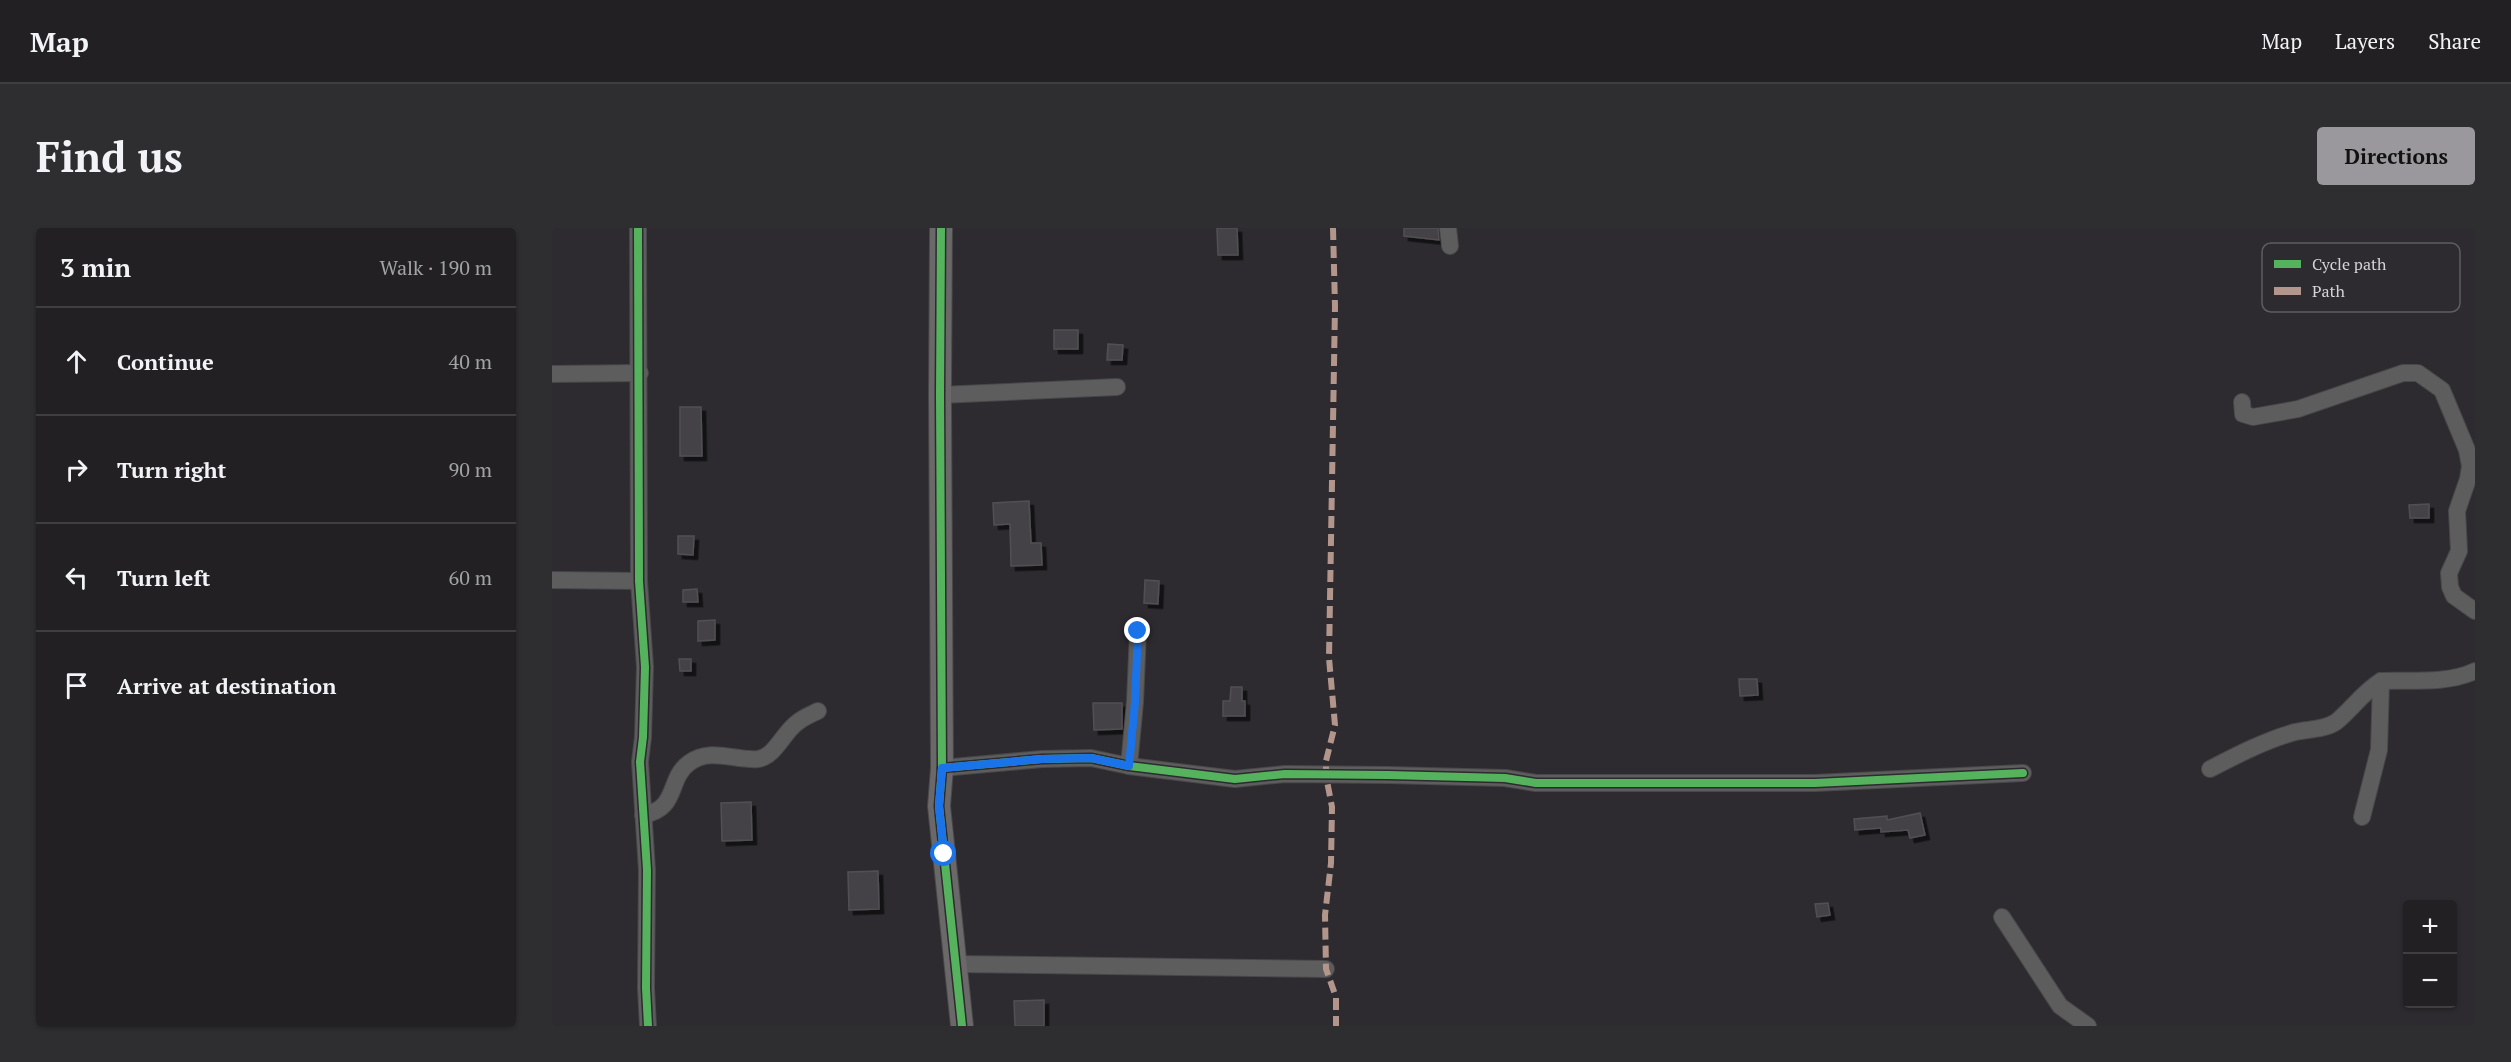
<!DOCTYPE html>
<html lang="en">
<head>
<meta charset="utf-8">
<style>
	:root { --surface:#222023; --page:#2e2d30; --text:#f1f3f6; --muted:#a2a3a6; --line:#3f3e41; --accent:#9a989c }
	body { margin:0; font-family:"PT Serif",serif; background:var(--page); color:var(--text) }
	.controls { position:absolute; right:18px; bottom:18px; display:grid; overflow:hidden; border-radius:6px; box-shadow:0 2px 4px #0004 }
	.controls button { width:54px; height:54px; display:grid; place-items:center; padding:0; border:0; border-bottom:2px solid var(--line); background:var(--surface); color:var(--text); font:30px sans-serif }
	.stop { position:absolute; width:18px; height:18px; margin:-14px; border:4px solid #1a73e8; border-radius:50%; background:#fff }
	.stop.end { background:#1a73e8; border-color:#fff; box-shadow:0 2px 6px #0008 }
	.list { margin:0; padding:0; list-style:none }
	h2 { display:flex; justify-content:space-between; align-items:center; height:78px; margin:0; padding:0 24px; font-size:26px }
	h2 small { font-size:20px; font-weight:400; color:var(--muted) }
	.list li { display:grid; grid-template-columns:39px 1fr auto; gap:18px; align-items:center; box-sizing:border-box; height:108px; padding:0 24px; border-top:2px solid var(--line) }
	.list b { display:block; font-size:22px; white-space:nowrap }
	.list em { font-size:20px; font-style:normal; color:var(--muted) }
	.icon { flex:none; width:33px; height:33px; fill:none; stroke:currentColor; stroke-width:2; stroke-linecap:round; stroke-linejoin:round }
	.map { position:relative; flex:none; width:1923px; height:798px; overflow:hidden; border-radius:6px }
	header { display:flex; align-items:center; gap:36px; box-sizing:border-box; height:84px; padding:0 30px; background:var(--surface); border-bottom:2px solid var(--line) }
	header strong { font-size:28px }
	nav { display:flex; gap:33px; margin-inline-start:auto; font-size:21px }
	.intro { display:flex; align-items:center; justify-content:space-between; box-sizing:border-box; height:144px; padding:0 36px }
	h1 { margin:0; font-size:42px }
	.button { padding:15px 27px; border-radius:6px; background:var(--accent); color:#111; font-size:21px; font-weight:700 }
	main { display:flex; gap:36px; padding:0 36px }
	aside { flex:1; background:var(--surface); border-radius:6px; box-shadow:0 2px 4px #0004 }
	.map>svg:first-child { display:block }
</style>
</head>
<body>
<header>
<strong>Map</strong>
<nav><a>Map</a><a>Layers</a><a>Share</a></nav>
</header>
<div class="intro"><h1>Find us</h1><a class="button">Directions</a></div>
<main>
<aside>
<h2>3 min<small>Walk · 190 m</small></h2>
<ul class="list">
<li><svg class="icon" aria-label="ahead" viewBox="0 0 24 24"><path d="M12 20V5M6 11l6-6 6 6"/></svg><div><b>Continue</b></div><em>40 m</em></li>
<li><svg class="icon" aria-label="right" viewBox="0 0 24 24"><path d="M7 20v-9h11M14 6l5 5-5 5"/></svg><div><b>Turn right</b></div><em>90 m</em></li>
<li><svg class="icon" aria-label="left" viewBox="0 0 24 24"><path d="M17 20v-9H6M10 6l-5 5 5 5"/></svg><div><b>Turn left</b></div><em>60 m</em></li>
<li><svg class="icon" aria-label="arrive" viewBox="0 0 24 24"><path d="M6 21V4h12l-3 4 3 4H6"/></svg><div><b>Arrive at destination</b></div></li>
</ul>
</aside>
<div class="map">
<svg width="1923" height="798" viewBox="0 0 1923 798">
	<defs>
		<filter id="shadow"><feDropShadow dx="4.5" dy="4.5" stdDeviation="0" flood-color="#0009"/></filter>
	</defs>
	<rect width="100%" height="100%" fill="#2d2b2f"/>
	<g fill="#444346" stroke="#515053" stroke-width="1.5" filter="url(#shadow)">
		<path d="M 665,0 L 685,0 L 686,27 L 666,27 Z"/>
		<path d="M 852,0 L 886,0 L 887,12 L 852,8 Z"/>
		<rect x="502" y="102" width="24" height="19"/>
		<path d="M 556,116 L 571,117 L 570,132 L 555,132 Z"/>
		<path d="M 128,179 L 149,179 L 150,228 L 128,228 Z"/>
		<path d="M 477,273 L 479,315 L 489,315 L 490,337 L 459,338 L 458,296 L 442,297 L 441,275 Z"/>
		<path d="M 1877,276 L 1877,290 L 1858,290 L 1857,277 Z"/>
		<path d="M 126,308 L 142,308 L 141,327 L 126,326 Z"/>
		<path d="M 593,352 L 607,353 L 606,376 L 592,375 Z"/>
		<path d="M 145,361 L 146,374 L 131,374 L 131,362 Z"/>
		<path d="M 163,392 L 163,412 L 146,413 L 146,393 Z"/>
		<path d="M 127,431 L 139,431 L 139,443 L 128,443 Z"/>
		<path d="M 1187,451 L 1205,451 L 1206,467 L 1188,468 Z"/>
		<path d="M 679,459 L 690,459 L 690,473 L 693,473 L 693,488 L 671,488 L 671,473 L 678,473 Z"/>
		<path d="M 541,475 L 570,475 L 570,501 L 542,502 Z"/>
		<path d="M 199,574 L 200,612 L 170,613 L 169,575 Z"/>
		<path d="M 1368,585 L 1373,607 L 1358,610 L 1356,602 L 1329,604 L 1329,600 L 1303,602 L 1302,591 L 1335,588 L 1335,592 Z"/>
		<path d="M 326,643 L 327,681 L 297,682 L 296,644 Z"/>
		<path d="M 1276,675 L 1278,687 L 1265,689 L 1263,676 Z"/>
		<path d="M 492,772 L 492,798 L 463,798 L 462,773 Z"/>
	</g>
	<g fill="none" stroke-linecap="round" stroke-linejoin="round">
		<defs>
			<g id="street">
				<path d="M 86,0 L 87,353 L 93,439 L 91,509 L 88,534 L 95,642 L 94,760 L 96,798"/>
				<path d="M 896,0 L 898,18"/>
				<path d="M 0,146 L 88,145"/>
				<path d="M 388,167 L 565,159"/>
				<path d="M 1690,174 L 1691,186 L 1701,189 L 1746,181 L 1851,145 L 1866,145 L 1890,162 L 1915,222 L 1918,238 L 1916,251 L 1905,283 L 1907,323 L 1897,345 L 1898,359 L 1902,368 L 1923,383"/>
				<path d="M 0,352 L 87,353"/>
				<path d="M 577,538 L 583,474 L 586,403"/>
				<path d="M 390,540 L 490,531 L 539,530 L 577,538 L 683,551 L 733,546 L 836,547 L 953,550 L 984,555 L 1263,555 L 1471,545"/>
				<path d="M 1658,541 C 1685,527 1714,512 1743,504 C 1756,501 1772,502 1784,494 C 1800,481 1811,464 1829,453 C 1858,452 1896,456 1923,443"/>
				<path d="M 91,587 C 127,581 115,551 137,535 C 159,519 182,533 206,531 C 223,529 232,503 246,494 C 252,489 260,486 266,483"/>
				<path d="M 1810,589 L 1827,522 L 1829,453"/>
				<path d="M 1450,689 L 1508,778 L 1536,798"/>
				<path d="M 403,736 L 774,741"/>
			</g>
			<path id="secondary" d="M 389,0 L 388,167 L 390,540 L 387,578 L 410,798"/>
		</defs>
		<use href="#street" stroke="#484749" stroke-width="18"/>
		<use href="#secondary" stroke="#484749" stroke-width="24"/>
		<use href="#street" stroke="#5e5d5e" stroke-width="16"/>
		<use href="#secondary" stroke="#6a6868" stroke-width="22"/>
		<path stroke="#b2968c" stroke-width="6" stroke-dasharray="12 6" stroke-linecap="butt" d="M 781,0 L 783,78 L 777,430 L 783,497 L 774,533 L 774,548 L 780,579 L 779,635 L 773,687 L 774,741 L 784,769 L 784,798"/>
		<defs>
			<g id="cycleway">
				<path d="M 86,0 L 87,353 L 93,439 L 91,509 L 88,534 L 95,642 L 94,760 L 96,798"/>
				<path d="M 389,0 L 388,167 L 390,540 L 387,578 L 410,798"/>
				<path d="M 390,540 L 490,531 L 539,530 L 577,538 L 683,551 L 733,546 L 836,547 L 953,550 L 984,555 L 1263,555 L 1471,545"/>
			</g>
		</defs>
		<use href="#cycleway" stroke="#2d2a30" stroke-width="11"/>
		<use href="#cycleway" stroke="#56b35d" stroke-width="8"/>
	</g>
	<g fill="none" stroke-linecap="round" stroke-linejoin="round">
		<path stroke="#1a73e8" stroke-width="8" d="M 392,626 L 387,578 L 390,540 L 490,531 L 539,530 L 577,538 L 583,474 L 586,403"/>
	</g>
	<rect x="1710" y="15" width="198" height="69" rx="9" fill="#2d2a30" stroke="#5f5d62" stroke-width="1.5"/>
	<rect x="1722" y="32" width="27" height="8" fill="#56b35d"/>
	<rect x="1722" y="59" width="27" height="8" fill="#b2968c"/>
	<g font-size="16" fill="#d4d3d6">
		<text x="1760" y="42">Cycle path</text>
		<text x="1760" y="69">Path</text>
	</g>
</svg>
<div class="controls">
<button>+</button>
<button>−</button>
</div>
<div class="stop" style="left:392px;top:626px"></div>
<div class="stop end" style="left:586px;top:403px"></div>
</div>
</main>
</body>
</html>
